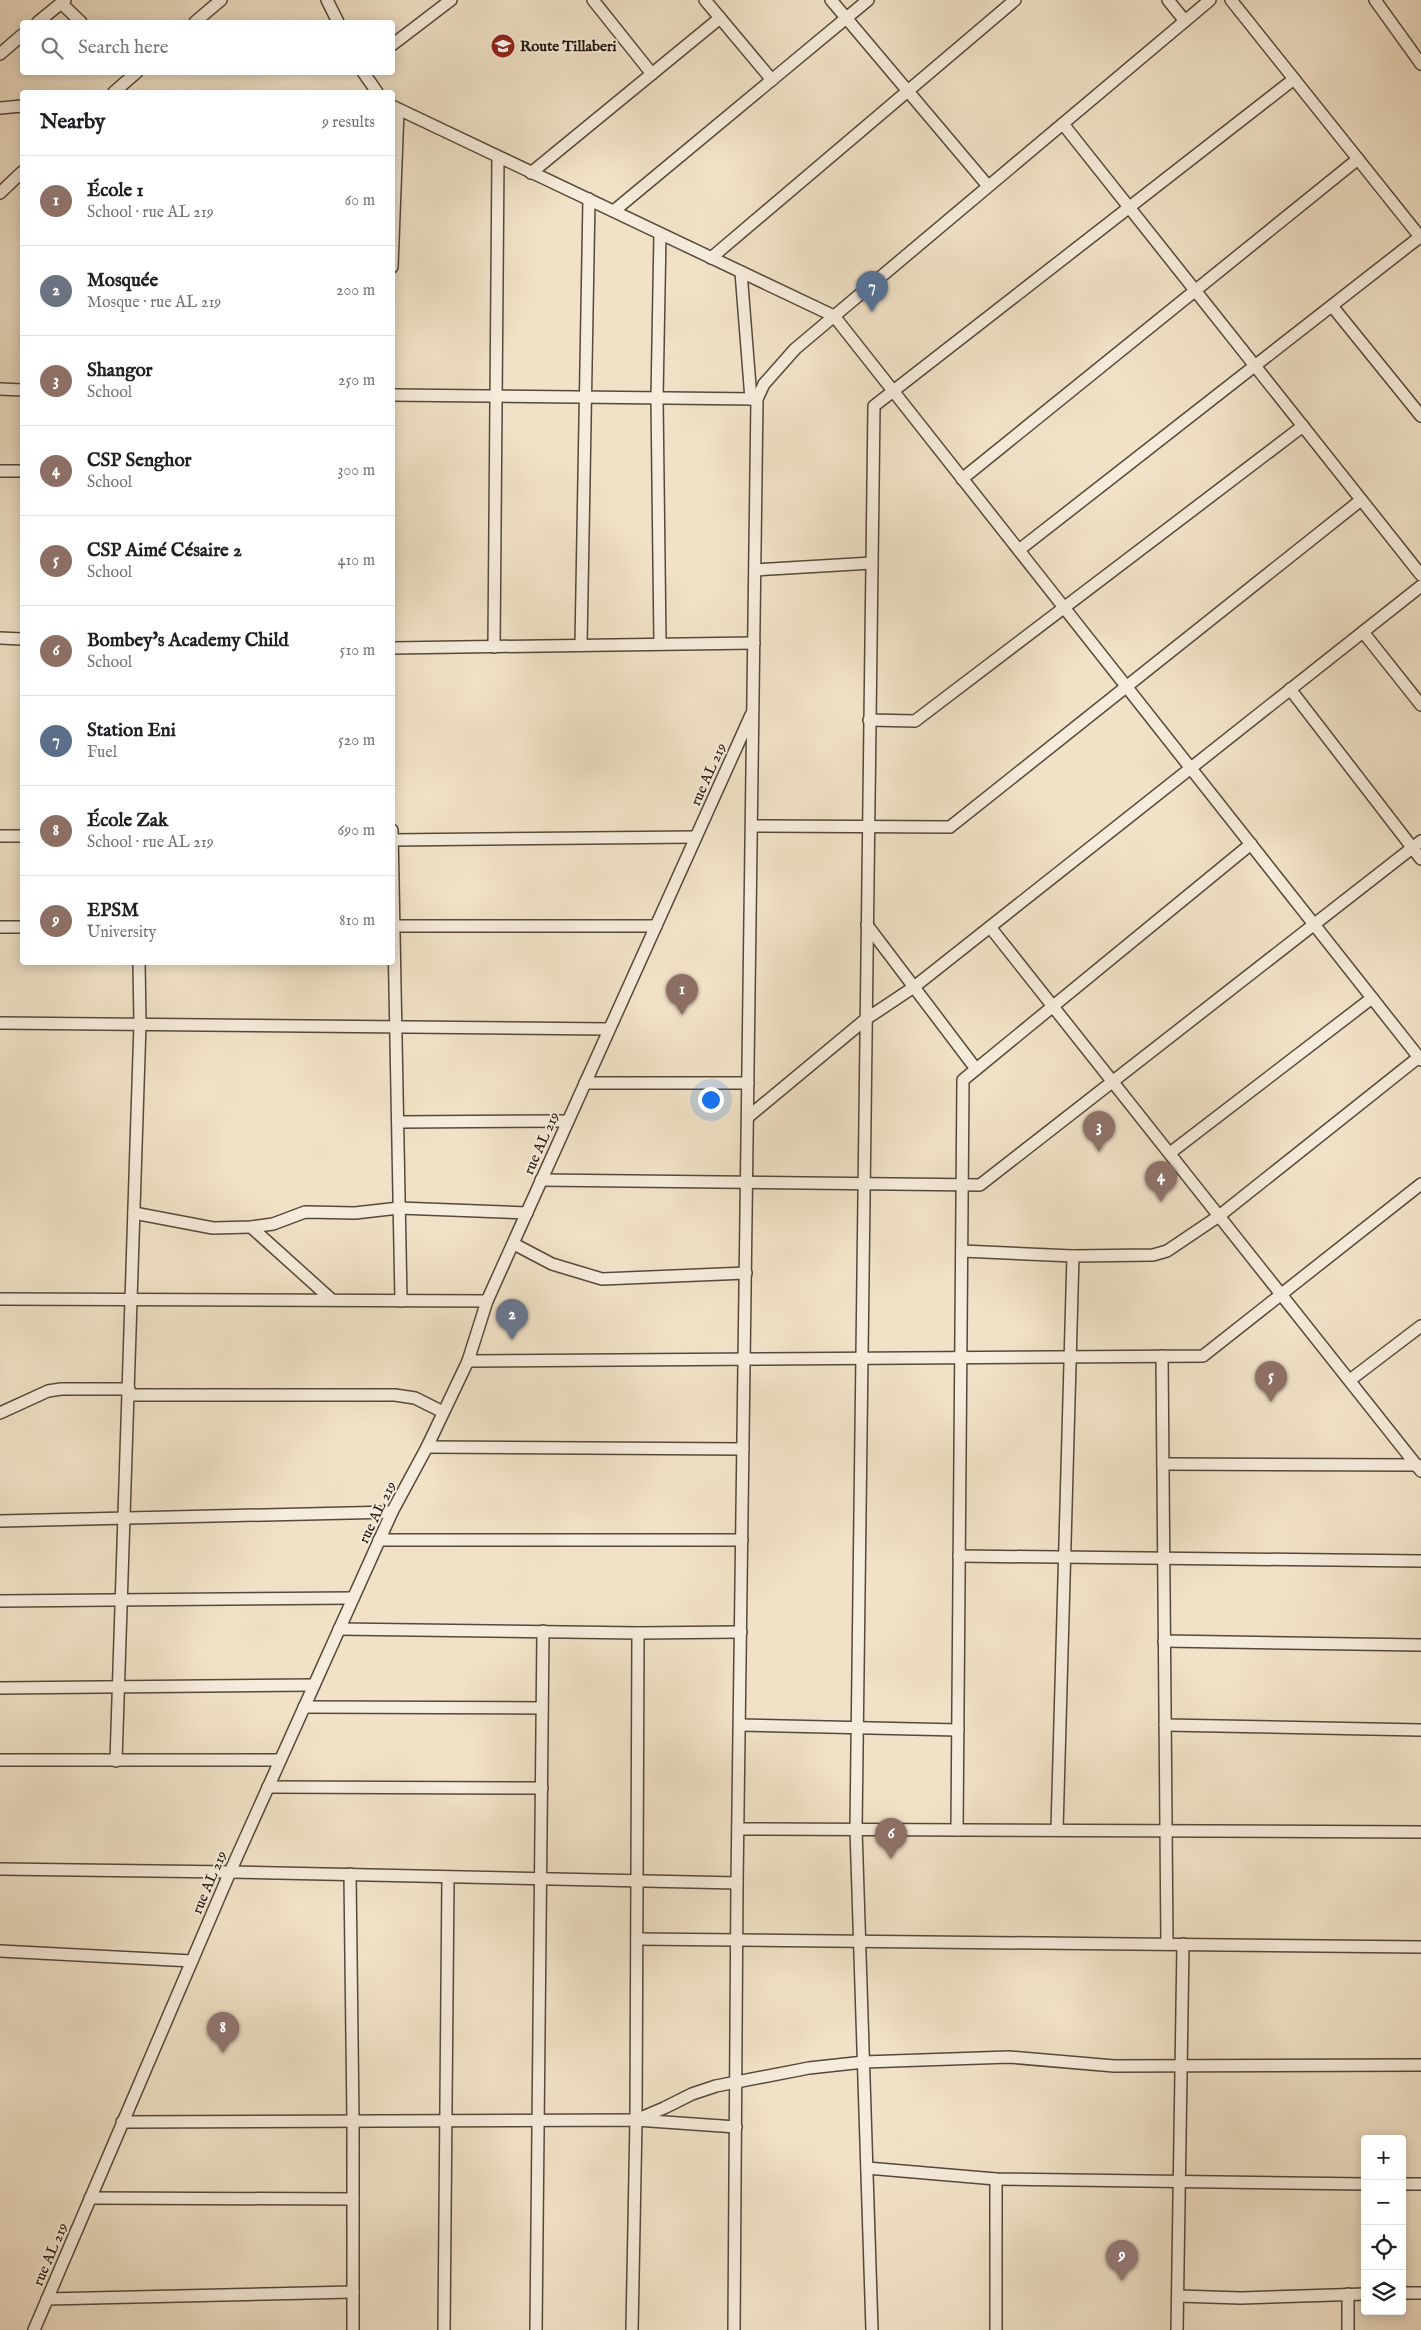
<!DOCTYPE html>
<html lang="en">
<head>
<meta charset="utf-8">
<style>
	:root { --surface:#fff; --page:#f6f6f6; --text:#202124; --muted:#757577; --line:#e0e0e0; --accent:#b45309 }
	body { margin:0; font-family:"IM FELL English",serif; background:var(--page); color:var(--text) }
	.controls { position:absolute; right:15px; bottom:15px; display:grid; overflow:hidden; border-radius:5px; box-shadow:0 2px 12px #0003 }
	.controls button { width:45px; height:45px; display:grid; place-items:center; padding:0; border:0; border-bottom:1px solid var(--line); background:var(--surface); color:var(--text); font:25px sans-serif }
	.you { position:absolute; left:710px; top:1099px; width:18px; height:18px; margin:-12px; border:4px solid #fff; border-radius:50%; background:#1a73e8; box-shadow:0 0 0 8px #1a73e833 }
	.badge { display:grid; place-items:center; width:32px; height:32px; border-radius:50%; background:var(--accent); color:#fff; font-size:16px; font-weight:700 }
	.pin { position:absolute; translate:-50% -41px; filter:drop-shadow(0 1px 2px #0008) }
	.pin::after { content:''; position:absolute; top:26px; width:18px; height:15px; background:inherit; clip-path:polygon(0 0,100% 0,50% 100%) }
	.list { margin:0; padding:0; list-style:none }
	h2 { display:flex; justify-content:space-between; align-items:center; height:65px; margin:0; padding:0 20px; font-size:21px }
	h2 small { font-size:16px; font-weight:400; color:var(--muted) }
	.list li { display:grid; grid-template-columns:32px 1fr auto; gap:15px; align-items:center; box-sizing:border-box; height:90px; padding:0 20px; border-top:1px solid var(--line) }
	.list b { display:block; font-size:19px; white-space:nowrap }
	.list p { margin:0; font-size:16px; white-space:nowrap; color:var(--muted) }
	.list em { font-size:16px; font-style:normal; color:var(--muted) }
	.icon { flex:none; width:28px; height:28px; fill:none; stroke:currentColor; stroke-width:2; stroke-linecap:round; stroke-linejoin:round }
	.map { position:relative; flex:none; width:1421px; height:2330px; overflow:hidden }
	.search { position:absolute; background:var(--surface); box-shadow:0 2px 12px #0003; left:20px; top:20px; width:375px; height:55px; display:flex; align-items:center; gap:12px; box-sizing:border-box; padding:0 18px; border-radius:5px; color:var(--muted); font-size:19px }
	.panel { position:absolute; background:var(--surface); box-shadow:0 2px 12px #0003; left:20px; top:90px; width:375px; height:875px; border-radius:5px }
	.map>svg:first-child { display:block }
</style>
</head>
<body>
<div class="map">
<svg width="1421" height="2330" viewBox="0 0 1421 2330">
	<rect width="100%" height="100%" fill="#f1e2c7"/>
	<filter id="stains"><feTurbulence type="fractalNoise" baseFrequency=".004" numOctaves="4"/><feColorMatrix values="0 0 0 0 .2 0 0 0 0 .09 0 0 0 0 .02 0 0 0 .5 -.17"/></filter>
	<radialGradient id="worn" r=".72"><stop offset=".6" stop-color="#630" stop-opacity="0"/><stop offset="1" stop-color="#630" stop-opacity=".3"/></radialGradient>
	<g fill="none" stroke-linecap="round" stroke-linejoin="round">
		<defs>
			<g id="minor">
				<path d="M 327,0 L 338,22"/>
				<path d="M 593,0 L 652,74"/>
				<path d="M 705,0 L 772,80"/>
				<path d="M 831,0 L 988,186"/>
				<path d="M 1168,0 L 1185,21"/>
				<path d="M 1231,0 L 1421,238"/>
				<path d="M 1375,0 L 1421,64"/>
				<path d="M 61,3 L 81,22"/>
				<path d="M 38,22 L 65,0"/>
				<path d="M 195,22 L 221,0"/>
				<path d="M 392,45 L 451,0"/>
				<path d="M 0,54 L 22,35"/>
				<path d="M 363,72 L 377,92"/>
				<path d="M 114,92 L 137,72"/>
				<path d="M 392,106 L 834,316 L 1421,1060"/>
				<path d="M 0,108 L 22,106"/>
				<path d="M 1063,124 L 1421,575"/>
				<path d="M 531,173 L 720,18"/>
				<path d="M 0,193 L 22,172"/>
				<path d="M 615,210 L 868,0"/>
				<path d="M 711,258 L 1015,0"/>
				<path d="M 392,267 L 398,110"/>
				<path d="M 741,272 L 751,399"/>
				<path d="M 1332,306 L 1421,416"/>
				<path d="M 0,389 L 22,390"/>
				<path d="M 392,395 L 757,399"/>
				<path d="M 0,471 L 22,471"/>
				<path d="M 962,479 L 1358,159"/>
				<path d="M 1019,550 L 1421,236"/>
				<path d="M 755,570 L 872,563"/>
				<path d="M 1363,632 L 1421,705"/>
				<path d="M 0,638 L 22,639"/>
				<path d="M 660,644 L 657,398 L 660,234"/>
				<path d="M 581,645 L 589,199"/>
				<path d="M 494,647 L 498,157"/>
				<path d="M 392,648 L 754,643"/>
				<path d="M 1290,689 L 1421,859"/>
				<path d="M 869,720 L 915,721 L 1303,426"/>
				<path d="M 752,826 L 950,827 L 1361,500"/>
				<path d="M 392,830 L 401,1301"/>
				<path d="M 0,836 L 22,836"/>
				<path d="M 392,840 L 696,837"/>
				<path d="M 867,925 L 976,1069"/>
				<path d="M 392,926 L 656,926"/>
				<path d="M 0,927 L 22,927"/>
				<path d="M 990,927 L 1421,1471"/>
				<path d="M 0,1023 L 609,1029"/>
				<path d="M 585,1083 L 748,1083"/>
				<path d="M 748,1117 L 866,1019 L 914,987 L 1421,586"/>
				<path d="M 398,1122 L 568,1121"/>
				<path d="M 1170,1153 L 1372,998"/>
				<path d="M 541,1180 L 980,1185 L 1421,841"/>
				<path d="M 134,1213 L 213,1228 L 251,1227 L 273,1224 L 305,1212 L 355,1213 L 399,1208 L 527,1213"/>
				<path d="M 251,1227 L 332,1300"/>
				<path d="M 514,1244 L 552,1264 L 602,1279 L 746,1273"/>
				<path d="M 962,1251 L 1073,1256 L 1153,1255 L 1167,1251 L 1219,1216 L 1419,1057"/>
				<path d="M 0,1299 L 487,1301"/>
				<path d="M 1162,1356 L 1167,1944"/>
				<path d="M 468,1361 L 1203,1356 L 1421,1184"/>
				<path d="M 1350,1380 L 1421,1326"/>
				<path d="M 128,1395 L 395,1395 L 415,1398 L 443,1412"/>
				<path d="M 0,1413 L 48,1391 L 61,1389 L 129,1389"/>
				<path d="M 427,1447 L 743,1449"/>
				<path d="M 1163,1464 L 1418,1465"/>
				<path d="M 0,1521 L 392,1512"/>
				<path d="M 379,1540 L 742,1540"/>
				<path d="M 959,1556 L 1421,1561"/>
				<path d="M 0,1601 L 353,1598"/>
				<path d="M 339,1629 L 638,1633 L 741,1632"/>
				<path d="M 1164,1641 L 1421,1645"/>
				<path d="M 0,1688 L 314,1685"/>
				<path d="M 304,1707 L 542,1708"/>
				<path d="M 740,1725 L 958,1730"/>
				<path d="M 1165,1725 L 1421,1730"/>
				<path d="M 0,1760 L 280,1760"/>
				<path d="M 116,1761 L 140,1024 L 139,962"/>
				<path d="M 268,1787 L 542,1788"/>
				<path d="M 738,1829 L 1421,1832"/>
				<path d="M 957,1830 L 963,1080 L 1251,844"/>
				<path d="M 1057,1830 L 1073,1256"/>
				<path d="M 0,1869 L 230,1872 L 737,1883"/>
				<path d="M 350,1874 L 353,2121 L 353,2330"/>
				<path d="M 637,1939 L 1421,1947"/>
				<path d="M 0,1951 L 192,1961"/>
				<path d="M 636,2120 L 664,2108 L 692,2094 L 716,2086 L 809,2068 L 864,2062 L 1009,2057 L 1114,2066 L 1421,2065"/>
				<path d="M 122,2122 L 636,2120 L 736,2127"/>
				<path d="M 867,2168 L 996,2179 L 1365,2184"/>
				<path d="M 1402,2184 L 1421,2184"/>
				<path d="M 90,2198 L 353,2199"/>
				<path d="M 1402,2293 L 1421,2293"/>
				<path d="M 1178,2296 L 1241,2298 L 1365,2294"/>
				<path d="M 47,2299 L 353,2292"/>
				<path d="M 34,2330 L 230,1872 L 392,1512 L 427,1447 L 468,1361 L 487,1301 L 751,715"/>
				<path d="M 444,2330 L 448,1877"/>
				<path d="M 536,2330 L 543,1631"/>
				<path d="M 632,2330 L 636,2120 L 638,1633"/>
				<path d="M 734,2330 L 737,1883 L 757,399 L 764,384 L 795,349 L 1210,0"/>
				<path d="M 872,2330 L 856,1829 L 874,406 L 1294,79"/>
				<path d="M 996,2330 L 996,2179"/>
				<path d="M 1177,2330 L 1183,1944"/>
				<path d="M 1348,2330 L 1348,2294"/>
			</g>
		</defs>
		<use href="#minor" stroke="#55493b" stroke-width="14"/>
		<use href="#minor" stroke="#f6ecdb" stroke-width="11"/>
	</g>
	<defs>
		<symbol id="school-disc" viewBox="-11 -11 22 22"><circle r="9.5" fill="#8f2418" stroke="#f6ecdb"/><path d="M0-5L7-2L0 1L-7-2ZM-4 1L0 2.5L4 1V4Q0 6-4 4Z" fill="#fff"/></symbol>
	</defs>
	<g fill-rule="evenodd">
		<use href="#school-disc" x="489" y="32" width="28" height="28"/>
	</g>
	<g text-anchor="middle" stroke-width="4" stroke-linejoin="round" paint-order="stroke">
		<g font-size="15" font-weight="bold" fill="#21160c" stroke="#f6ecdb" text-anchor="start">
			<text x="520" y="51">Route Tillaberi</text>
		</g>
		<g font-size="15" fill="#21160c" stroke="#f6ecdb">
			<text transform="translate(708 774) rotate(-66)" y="5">rue AL 219</text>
			<text transform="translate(541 1143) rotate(-66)" y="5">rue AL 219</text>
			<text transform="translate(377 1512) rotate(-64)" y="5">rue AL 219</text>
			<text transform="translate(209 1882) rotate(-67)" y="5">rue AL 219</text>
			<text transform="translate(50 2254) rotate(-67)" y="5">rue AL 219</text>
		</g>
	</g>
	<rect width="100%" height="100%" filter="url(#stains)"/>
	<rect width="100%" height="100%" fill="url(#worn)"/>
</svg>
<div class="controls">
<button>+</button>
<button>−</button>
<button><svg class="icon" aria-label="locate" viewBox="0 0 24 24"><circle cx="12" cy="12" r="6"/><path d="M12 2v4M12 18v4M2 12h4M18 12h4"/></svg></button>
<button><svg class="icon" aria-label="layers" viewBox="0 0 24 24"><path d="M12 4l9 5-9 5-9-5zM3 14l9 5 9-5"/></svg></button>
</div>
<div class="you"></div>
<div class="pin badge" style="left:682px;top:1015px;background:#8d6e63">1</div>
<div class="pin badge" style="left:512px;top:1340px;background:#6b7280">2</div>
<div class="pin badge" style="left:1099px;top:1152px;background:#8d6e63">3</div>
<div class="pin badge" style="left:1161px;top:1202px;background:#8d6e63">4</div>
<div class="pin badge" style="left:1271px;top:1402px;background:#8d6e63">5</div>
<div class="pin badge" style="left:891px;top:1859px;background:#8d6e63">6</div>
<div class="pin badge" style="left:872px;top:312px;background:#5c6f8a">7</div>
<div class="pin badge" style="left:223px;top:2053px;background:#8d6e63">8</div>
<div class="pin badge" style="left:1122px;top:2281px;background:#8d6e63">9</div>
<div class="search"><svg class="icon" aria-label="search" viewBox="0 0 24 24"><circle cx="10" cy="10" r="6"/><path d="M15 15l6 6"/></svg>Search here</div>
<section class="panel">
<h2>Nearby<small>9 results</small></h2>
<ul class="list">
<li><span class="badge" style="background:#8d6e63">1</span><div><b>École 1</b><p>School · rue AL 219</p></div><em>60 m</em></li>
<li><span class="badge" style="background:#6b7280">2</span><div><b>Mosquée</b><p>Mosque · rue AL 219</p></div><em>200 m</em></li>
<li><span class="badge" style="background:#8d6e63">3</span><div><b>Shangor</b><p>School</p></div><em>250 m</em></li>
<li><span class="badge" style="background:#8d6e63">4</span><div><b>CSP Senghor</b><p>School</p></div><em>300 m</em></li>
<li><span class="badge" style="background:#8d6e63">5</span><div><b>CSP Aimé Césaire 2</b><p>School</p></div><em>410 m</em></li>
<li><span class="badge" style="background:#8d6e63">6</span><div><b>Bombey's Academy Child</b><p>School</p></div><em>510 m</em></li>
<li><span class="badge" style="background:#5c6f8a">7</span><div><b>Station Eni</b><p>Fuel</p></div><em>520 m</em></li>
<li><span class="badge" style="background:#8d6e63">8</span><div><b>École Zak</b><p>School · rue AL 219</p></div><em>690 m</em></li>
<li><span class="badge" style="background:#8d6e63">9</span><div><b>EPSM</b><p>University</p></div><em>810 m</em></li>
</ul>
</section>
</div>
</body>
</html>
